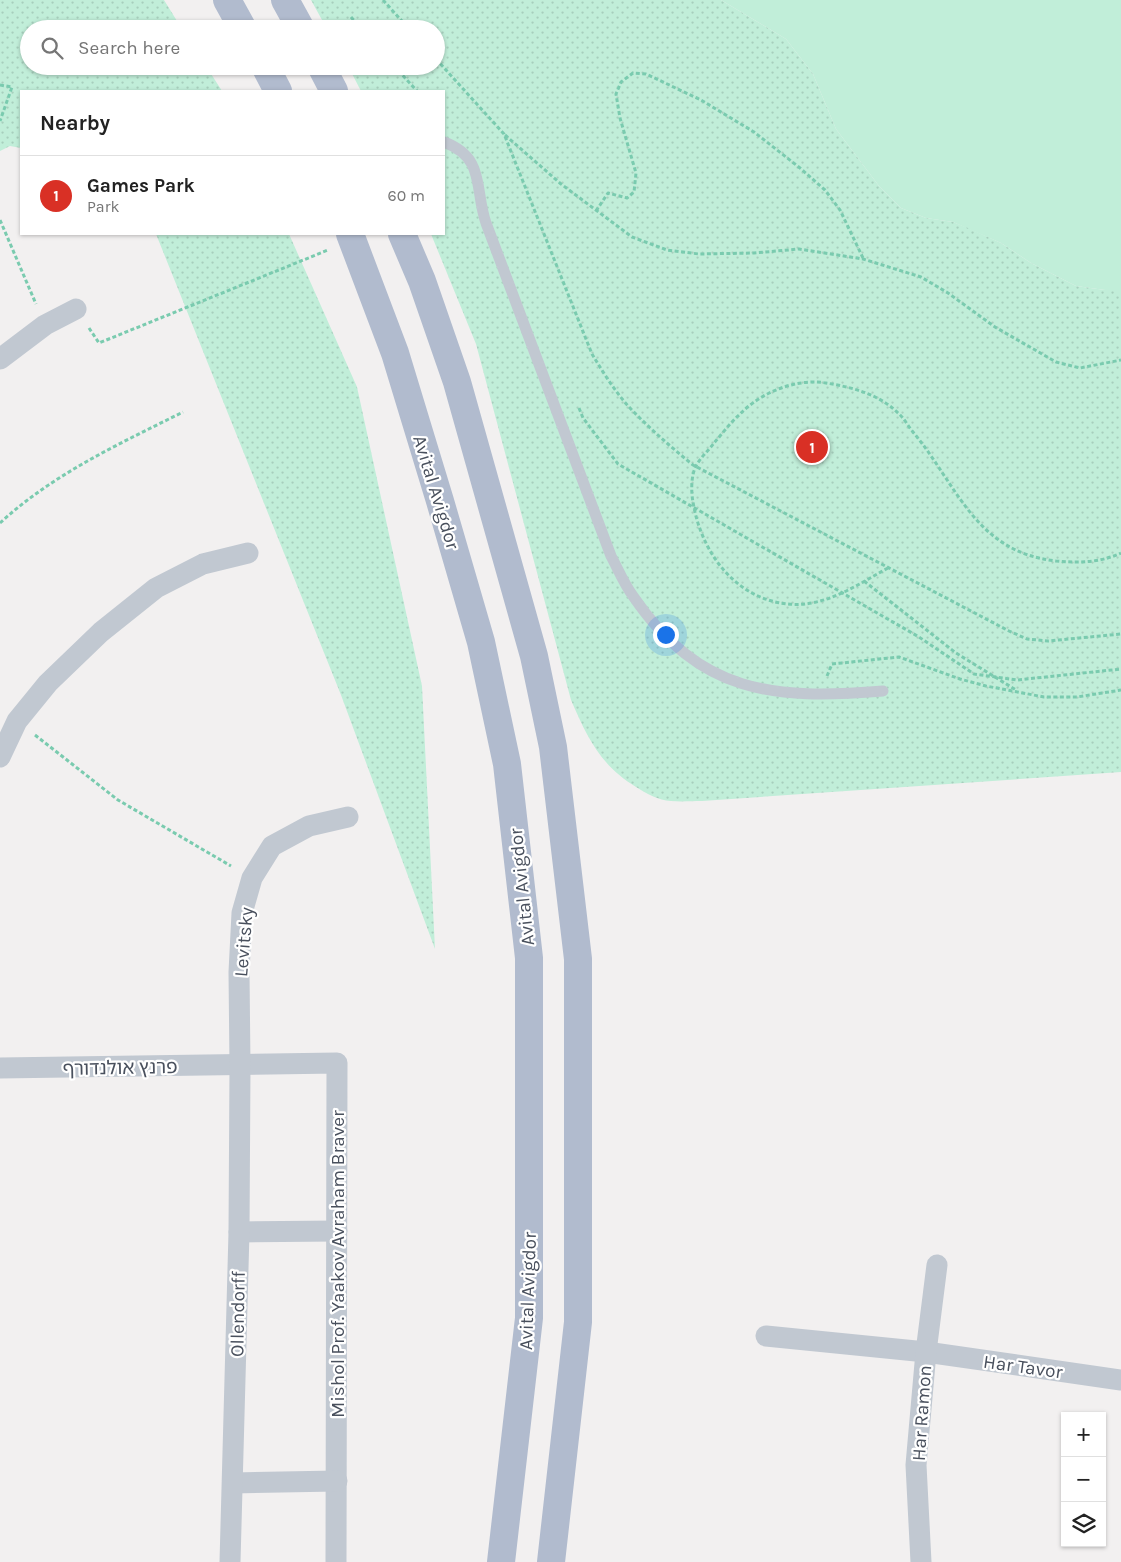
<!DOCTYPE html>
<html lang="en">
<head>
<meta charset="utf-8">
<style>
	:root { --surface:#fff; --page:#f2f2f2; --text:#222; --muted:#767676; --line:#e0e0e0; --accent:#d93025 }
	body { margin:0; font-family:Karla,"Noto Sans Hebrew",sans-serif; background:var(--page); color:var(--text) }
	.controls { position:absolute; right:15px; bottom:15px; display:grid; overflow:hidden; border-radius:0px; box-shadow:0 1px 4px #0004 }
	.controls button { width:45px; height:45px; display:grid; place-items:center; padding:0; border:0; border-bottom:1px solid var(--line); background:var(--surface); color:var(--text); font:25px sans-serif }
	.you { position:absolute; left:665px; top:634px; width:18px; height:18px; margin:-12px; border:4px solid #fff; border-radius:50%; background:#1a73e8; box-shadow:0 0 0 8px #1a73e833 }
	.badge { display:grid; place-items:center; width:32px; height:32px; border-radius:50%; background:var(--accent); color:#fff; font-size:16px; font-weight:700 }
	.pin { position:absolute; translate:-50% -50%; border:2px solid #fff; box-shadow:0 1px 5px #0006 }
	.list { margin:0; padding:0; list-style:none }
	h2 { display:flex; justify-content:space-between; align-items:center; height:65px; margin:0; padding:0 20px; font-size:21px }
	h2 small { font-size:16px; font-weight:400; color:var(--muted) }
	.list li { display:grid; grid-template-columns:32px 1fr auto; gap:15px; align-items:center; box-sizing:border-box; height:80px; padding:0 20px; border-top:1px solid var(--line) }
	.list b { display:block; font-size:19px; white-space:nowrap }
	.list p { margin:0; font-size:16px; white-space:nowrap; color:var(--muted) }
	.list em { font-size:16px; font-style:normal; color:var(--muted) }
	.icon { flex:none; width:28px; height:28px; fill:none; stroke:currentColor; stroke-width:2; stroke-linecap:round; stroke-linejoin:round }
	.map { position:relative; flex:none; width:1121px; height:1562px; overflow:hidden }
	.search { position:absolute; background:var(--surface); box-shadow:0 1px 4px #0004; left:20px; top:20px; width:425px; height:55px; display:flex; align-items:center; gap:12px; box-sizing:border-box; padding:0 18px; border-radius:28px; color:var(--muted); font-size:19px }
	.panel { position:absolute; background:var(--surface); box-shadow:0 1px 4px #0004; left:20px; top:90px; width:425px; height:145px; border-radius:0px }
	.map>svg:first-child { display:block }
</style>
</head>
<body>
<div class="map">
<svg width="1121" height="1562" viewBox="0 0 1121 1562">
	<defs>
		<pattern id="park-dots" width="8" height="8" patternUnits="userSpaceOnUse" patternTransform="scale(1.25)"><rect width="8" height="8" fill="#c1eed9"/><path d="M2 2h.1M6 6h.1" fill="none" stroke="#a7cebd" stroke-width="1.8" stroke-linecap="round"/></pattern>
	</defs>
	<rect width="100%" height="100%" fill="#f2f0f0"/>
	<path fill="#c1eed9" d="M 721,0 L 1121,0 L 1121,290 L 1105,290 L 1076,286 L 1031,263 L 1001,243 L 953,222 L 926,218 L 901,208 L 879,186 L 836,129 L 813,74 L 786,39 Z"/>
	<g fill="url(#park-dots)">
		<path d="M 0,0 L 164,0 L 182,29 L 29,29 L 29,66 L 206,66 L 222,91 L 21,91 L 21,148 L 10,146 L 0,151 Z"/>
		<path d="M 311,0 L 721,0 L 786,39 L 813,74 L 836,129 L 879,186 L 901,208 L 926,218 L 953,222 L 968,228 L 1001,243 L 1031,263 L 1076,286 L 1105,290 L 1121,290 L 1121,772 L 702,801 C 692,801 681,802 671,801 C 658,800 647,794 636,787 C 600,765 587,737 571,700 L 476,344 L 431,234 L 444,234 L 444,91 L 361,91 L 348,66 L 436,66 L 436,29 L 327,29 Z"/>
		<path d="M 156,234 L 289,234 L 357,387 L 422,686 L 435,949 L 341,695 Z"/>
	</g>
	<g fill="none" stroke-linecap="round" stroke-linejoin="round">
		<g stroke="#7acbaf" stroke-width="3" stroke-dasharray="4 2.5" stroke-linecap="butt">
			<path d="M 383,0 L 409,29"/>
			<path d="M 351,17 L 361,29"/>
			<path d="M 436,59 L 504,134 L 592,354 C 603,372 615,392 630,408 C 650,429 671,447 693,465 L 1009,631 L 1027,639 L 1048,641 L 1121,634"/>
			<path d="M 394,66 L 417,91"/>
			<path d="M 0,85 L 12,87 L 0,121"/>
			<path d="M 505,135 L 561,184 L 632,237 L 667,250 L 699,254 L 754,253 L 799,249 L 863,259 L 921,277 L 948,293 L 995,327 L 1056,362 L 1080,368 L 1121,360"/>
			<path d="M 596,211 L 608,193 L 627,198 L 634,192 L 636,173 L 620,118 L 616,94 L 621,82 L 633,73 L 646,74 L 701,100 L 754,132 L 800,168 L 825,190 L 840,210 L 863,258"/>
			<path d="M 0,220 L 36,304"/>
			<path d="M 89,328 L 99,343 L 328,250"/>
			<path d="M 579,408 L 583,418 L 618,464 L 919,637 L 974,674 L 1017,680 L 1121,669"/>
			<path d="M 0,523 C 53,474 119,444 183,412"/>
			<path d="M 888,568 C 857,585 824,608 788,604 C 735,599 701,552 693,502 C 691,492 691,475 696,466 C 700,458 709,450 714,443 C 722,434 730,423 739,415 C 760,393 795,378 826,383 C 851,387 879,394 898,413 C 904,418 908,426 913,432 C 958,486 975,552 1056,561 C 1079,563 1099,563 1121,553"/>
			<path d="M 864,581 L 956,653 L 1016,690"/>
			<path d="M 827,676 L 832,664 L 899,657 L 960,679 L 986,686 L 1044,697 L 1077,697 L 1121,690"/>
			<path d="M 35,735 L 118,800 L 231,866"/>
		</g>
		<path stroke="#c1c8d1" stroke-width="11" d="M 444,142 C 486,158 474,188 486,223 L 611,556 C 618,569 624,584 633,596 C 700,694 773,700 883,691"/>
		<g stroke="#c1c8d1" stroke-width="21">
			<path d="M 0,359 L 45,325 L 76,309"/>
			<path d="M 0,757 L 17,721 L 48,683 L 101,632 L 156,588 L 203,564 L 248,553"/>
			<path d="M 0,1068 L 337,1063 L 336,1562"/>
			<path d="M 239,1232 L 337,1231"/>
			<path d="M 766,1336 L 926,1352 L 1121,1380"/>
			<path d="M 233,1483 L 337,1481"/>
			<path d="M 230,1562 L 239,1232 L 240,1066 L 239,972 L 242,913 L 252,878 L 272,846 L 309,826 L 348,817"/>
			<path d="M 921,1562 L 916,1465 L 926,1352 L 937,1265"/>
		</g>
		<g stroke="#b1bbce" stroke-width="28">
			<path d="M 227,0 L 243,29"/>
			<path d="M 285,0 L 301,29"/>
			<path d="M 265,66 L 278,91"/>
			<path d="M 321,66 L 334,91"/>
			<path d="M 350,234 L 395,353 L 440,501 L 481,642 L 507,764 L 529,958 L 529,1318 L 501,1562"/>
			<path d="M 402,234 L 422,281 L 457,382 L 534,656 L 553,747 L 578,959 L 578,1322 L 551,1562"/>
		</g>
	</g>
	<g text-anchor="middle" stroke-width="4.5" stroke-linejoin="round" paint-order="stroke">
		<g font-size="19" fill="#49505d" stroke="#fff">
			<text transform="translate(437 492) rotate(73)" y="7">Avital Avigdor</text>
			<text transform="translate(521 887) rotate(-96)" y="7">Avital Avigdor</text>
			<text transform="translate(243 942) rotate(-85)" y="7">Levitsky</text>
			<text transform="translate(120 1067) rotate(-1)" y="7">פרנץ אולנדורף</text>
			<text transform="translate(337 1264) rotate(-90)" y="7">Mishol Prof. Yaakov Avraham Braver</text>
			<text transform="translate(527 1291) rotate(-88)" y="7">Avital Avigdor</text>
			<text transform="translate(237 1314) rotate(-89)" y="7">Ollendorff</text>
			<text transform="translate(1023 1366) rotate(8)" y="7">Har Tavor</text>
			<text transform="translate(921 1413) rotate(-86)" y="7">Har Ramon</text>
		</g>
	</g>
</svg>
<div class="controls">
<button>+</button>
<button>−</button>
<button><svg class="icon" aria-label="layers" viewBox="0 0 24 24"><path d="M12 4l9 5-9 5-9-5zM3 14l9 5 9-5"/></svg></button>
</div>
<div class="you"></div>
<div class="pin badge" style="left:812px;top:447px">1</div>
<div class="search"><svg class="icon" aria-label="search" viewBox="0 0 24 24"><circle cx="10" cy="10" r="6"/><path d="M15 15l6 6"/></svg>Search here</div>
<section class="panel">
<h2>Nearby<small></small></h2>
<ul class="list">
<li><span class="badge">1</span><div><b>Games Park</b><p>Park</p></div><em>60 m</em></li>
</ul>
</section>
</div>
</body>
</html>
